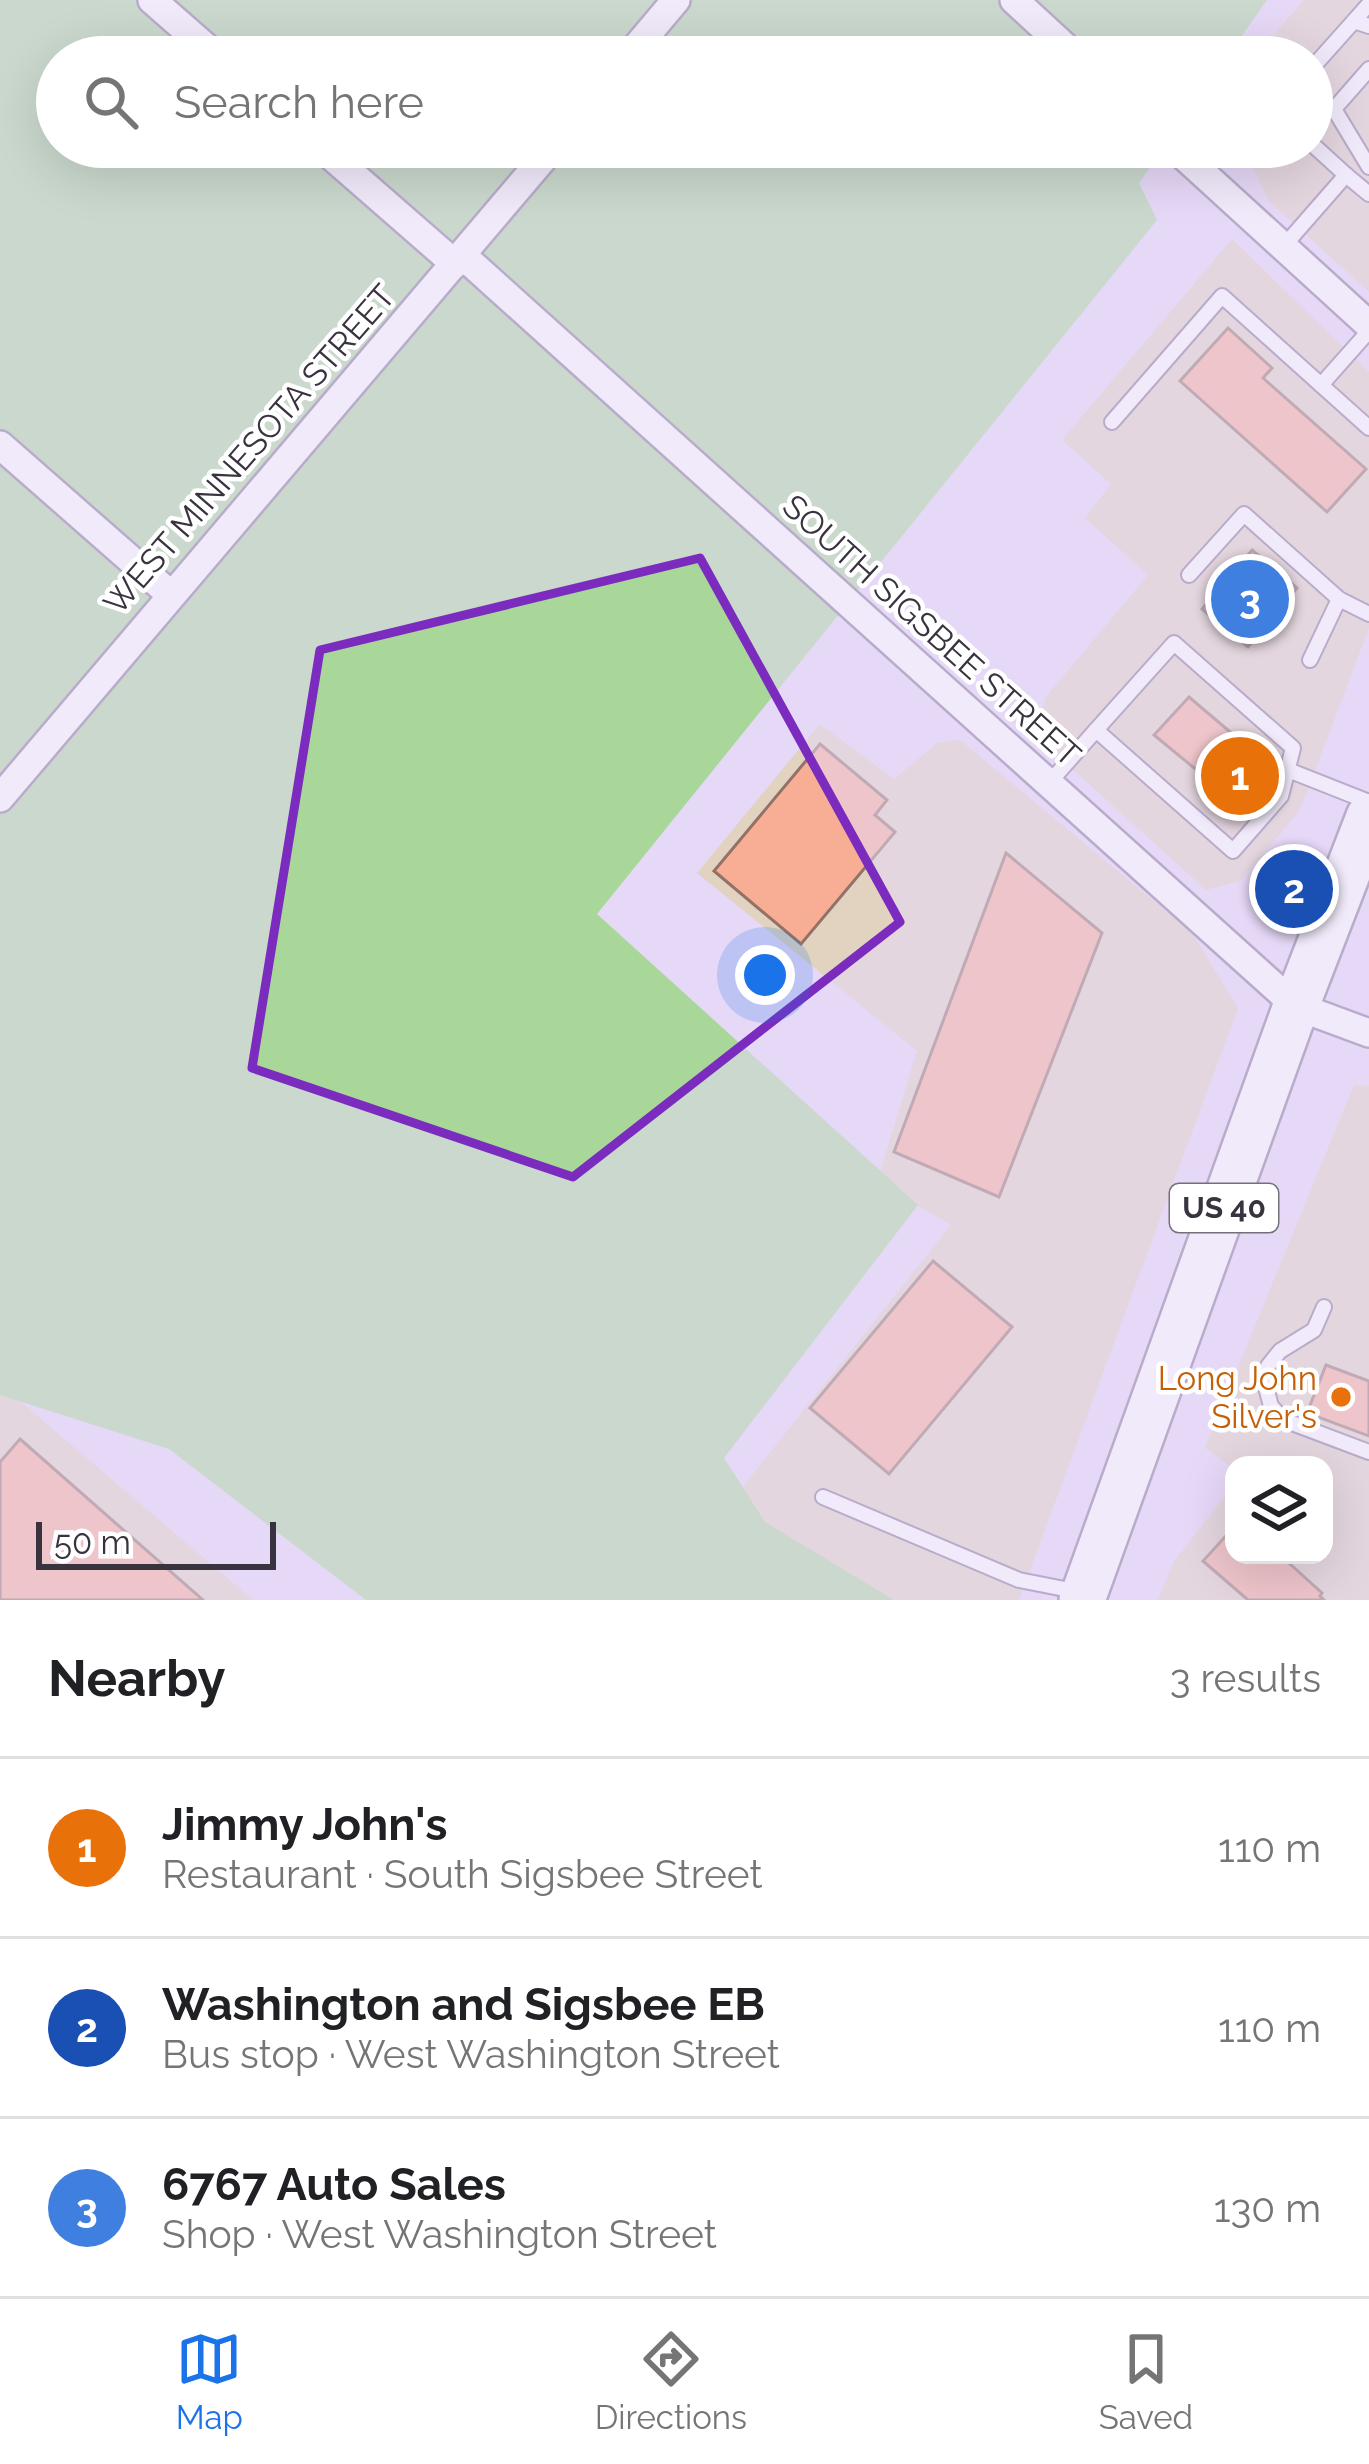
<!DOCTYPE html>
<html lang="en">
<head>
<meta charset="utf-8">
<style>
	:root { --surface:#fff; --page:#f6f6f6; --text:#202124; --muted:#757577; --line:#e0e0e0; --accent:#1a73e8 }
	body { margin:0; font-family:Raleway,sans-serif; background:var(--page); color:var(--text) }
	.controls { position:absolute; right:36px; bottom:36px; display:grid; overflow:hidden; border-radius:24px; box-shadow:0 12px 48px #0002 }
	.controls button { width:108px; height:108px; display:grid; place-items:center; padding:0; border:0; border-bottom:3px solid var(--line); background:var(--surface); color:var(--text); font:60px sans-serif }
	.scale { position:absolute; left:36px; bottom:30px; width:240px; box-sizing:border-box; padding-left:12px; border:6px solid #38333f; border-top:0; font-size:33px; line-height:42px; white-space:nowrap; color:#38333f; -webkit-text-stroke:9px #fff; paint-order:stroke }
	.you { position:absolute; left:765px; top:975px; width:42px; height:42px; margin:-30px; border:9px solid #fff; border-radius:50%; background:#1a73e8; box-shadow:0 0 0 18px #1a73e833 }
	.badge { display:grid; place-items:center; width:78px; height:78px; border-radius:50%; background:var(--accent); color:#fff; font-size:39px; font-weight:700 }
	.pin { position:absolute; translate:-50% -50%; border:6px solid #fff; box-shadow:0 3px 12px #0006 }
	.list { margin:0; padding:0; list-style:none }
	h2 { display:flex; justify-content:space-between; align-items:center; height:156px; margin:0; padding:0 48px; font-size:51px }
	h2 small { font-size:39px; font-weight:400; color:var(--muted) }
	.list li { display:grid; grid-template-columns:78px 1fr auto; gap:36px; align-items:center; box-sizing:border-box; height:180px; padding:0 48px; border-top:3px solid var(--line) }
	.list b { display:block; font-size:45px; white-space:nowrap }
	.list p { margin:0; font-size:39px; white-space:nowrap; color:var(--muted) }
	.list em { font-size:39px; font-style:normal; color:var(--muted) }
	.icon { flex:none; width:66px; height:66px; fill:none; stroke:currentColor; stroke-width:2; stroke-linecap:round; stroke-linejoin:round }
	.map { position:relative; flex:none; width:1369px; height:1600px; overflow:hidden }
	.search { position:absolute; background:var(--surface); box-shadow:0 12px 48px #0002; left:36px; right:36px; top:36px; height:132px; display:flex; align-items:center; gap:30px; box-sizing:border-box; padding:0 42px; border-radius:66px; color:var(--muted); font-size:45px }
	.sheet { height:696px; background:var(--surface) }
	nav { display:flex; justify-content:space-around; align-items:center; box-sizing:border-box; height:168px; border-top:3px solid var(--line); background:var(--surface); font-size:33px; color:var(--muted) }
	nav a { display:grid; justify-items:center; gap:6px }
	nav .on { color:var(--accent) }
	.map>svg:first-child { display:block }
</style>
</head>
<body>
<div class="map">
<svg width="1369" height="1600" viewBox="0 0 1369 1600">
	<rect width="100%" height="100%" fill="#e6d8f7"/>
	<g fill="#e2d2c0">
		<path d="M 1304,0 L 1369,0 L 1369,292 L 1268,200 L 1244,147 L 1312,147 L 1312,57 L 1254,57 Z"/>
		<path d="M 1232,239 L 1369,372 L 1369,628 L 1300,810 L 1240,881 L 1206,890 L 1037,737 L 1045,698 L 1148,575 L 1085,518 L 1111,484 L 1062,440 Z"/>
		<path d="M 820,724 L 894,779 L 937,743 L 960,740 L 1192,933 L 1238,1008 L 1019,1600 L 881,1600 L 752,1531 L 741,1489 L 951,1225 L 877,1182 L 917,1051 L 697,873 Z"/>
		<path d="M 1354,1085 L 1369,1086 L 1369,1600 L 1158,1600 L 1173,1563 L 1234,1484 L 1234,1555 L 1324,1555 L 1324,1465 L 1234,1465 L 1234,1470 L 1205,1447 Z"/>
		<path d="M 0,1384 L 253,1600 L 0,1600 Z"/>
	</g>
	<path fill="#a9d799" d="M 0,0 L 1267,0 L 1227,57 L 57,57 L 57,147 L 1164,147 L 1139,183 L 1157,220 L 597,914 L 918,1205 L 724,1458 L 765,1522 L 894,1600 L 366,1600 L 169,1449 L 0,1395 Z"/>
	<g fill="#f8ae94" stroke="#927267" stroke-width="3">
		<path d="M 1228,328 L 1272,368 L 1263,378 L 1366,469 L 1327,512 L 1180,381 Z"/>
		<path d="M 1252,550 L 1297,588 L 1248,647 L 1202,609 Z"/>
		<path d="M 1189,697 L 1275,770 L 1244,809 L 1154,735 Z"/>
		<path d="M 820,744 L 887,800 L 875,815 L 895,832 L 801,944 L 714,871 Z"/>
		<path d="M 1006,853 L 1102,933 L 999,1197 L 894,1152 Z"/>
		<path d="M 933,1261 L 1012,1327 L 889,1474 L 810,1408 Z"/>
		<path d="M 1326,1365 L 1369,1381 L 1369,1436 L 1307,1413 Z"/>
		<path d="M 20,1439 L 203,1600 L 0,1600 L 0,1462 Z"/>
		<path d="M 1234,1527 L 1234,1555 L 1280,1555 L 1322,1593 L 1320,1596 L 1324,1600 L 1248,1600 L 1203,1561 Z"/>
	</g>
	<g fill="none" stroke-linecap="round" stroke-linejoin="round">
		<defs>
			<g id="service">
				<path d="M 1354,21 L 1369,4"/>
				<path d="M 1312,68 L 1354,21 L 1369,26"/>
				<path d="M 1369,69 L 1334,109 L 1369,167"/>
				<path d="M 1346,175 L 1369,194"/>
				<path d="M 1283,247 L 1346,175 L 1312,144"/>
				<path d="M 1321,385 L 1369,331"/>
				<path d="M 1112,422 L 1222,296 L 1369,428"/>
				<path d="M 1189,575 L 1244,514 L 1339,599 L 1369,614"/>
				<path d="M 1174,643 L 1293,748 L 1281,796 L 1233,851 L 1096,730 Z"/>
				<path d="M 1310,660 L 1339,599"/>
				<path d="M 1288,770 L 1369,802"/>
				<path d="M 1048,784 L 1096,730"/>
				<path d="M 1324,1307 L 1314,1330 L 1280,1351 L 1268,1366 L 1265,1384 L 1271,1406 L 1284,1420 L 1369,1452"/>
				<path d="M 823,1497 L 1019,1580 L 1080,1592"/>
			</g>
			<g id="minor">
				<path d="M 152,0 L 217,57"/>
				<path d="M 1014,0 L 1076,57"/>
				<path d="M 628,57 L 676,0"/>
				<path d="M 321,147 L 455,264"/>
				<path d="M 1174,147 L 1369,325"/>
				<path d="M 462,255 L 1296,1006 L 1369,1033"/>
				<path d="M 0,445 L 171,595"/>
				<path d="M 0,798 L 553,147"/>
			</g>
			<path id="primary" d="M 1082,1600 L 1296,1006 L 1369,817"/>
		</defs>
		<use href="#service" stroke="#837692" stroke-width="18"/>
		<use href="#minor" stroke="#837692" stroke-width="32"/>
		<use href="#primary" stroke="#837692" stroke-width="50"/>
		<use href="#service" stroke="#fff" stroke-width="14"/>
		<use href="#minor" stroke="#fff" stroke-width="27"/>
		<use href="#primary" stroke="#fff" stroke-width="45"/>
	</g>
	<path d="M0 0H1369V1600H0ZM 700,558 L 900,922 L 573,1177 L 252,1068 L 320,650 Z" fill="#e6d8f7" fill-opacity=".55" fill-rule="evenodd"/>
	<path fill="none" stroke="#7b2cbf" stroke-width="9" stroke-linejoin="round" d="M 700,558 L 900,922 L 573,1177 L 252,1068 L 320,650 Z"/>
	<circle fill="#e8710a" stroke="#fff" stroke-width="4.5" cx="1341" cy="1397" r="12"/>
	<g text-anchor="middle" stroke-width="9" stroke-linejoin="round" paint-order="stroke">
		<rect fill="#fff" stroke="#747079" stroke-width="3" x="1170" y="1184" width="108" height="48" rx="9"/>
		<g font-size="30" font-weight="bold" fill="#38333f">
			<text x="1224" y="1218">US 40</text>
		</g>
		<g font-size="33" fill="#38333f" stroke="#fff">
			<text transform="translate(249 449) rotate(-49)" y="12">WEST MINNESOTA STREET</text>
			<text transform="translate(932 630) rotate(42)" y="12">SOUTH SIGSBEE STREET</text>
		</g>
		<g font-size="33" fill="#c56008" stroke="#fff" text-anchor="end">
			<text x="1317" y="1390">Long John<tspan x="1317" dy="38">Silver's</tspan></text>
		</g>
	</g>
</svg>
<div class="controls">
<button><svg class="icon" aria-label="layers" viewBox="0 0 24 24"><path d="M12 4l9 5-9 5-9-5zM3 14l9 5 9-5"/></svg></button>
</div>
<div class="scale">50 m</div>
<div class="you"></div>
<div class="pin badge" style="left:1240px;top:776px;background:#e8710a">1</div>
<div class="pin badge" style="left:1294px;top:889px;background:#1a4fb4">2</div>
<div class="pin badge" style="left:1250px;top:599px;background:#3f7fe0">3</div>
<div class="search"><svg class="icon" aria-label="search" viewBox="0 0 24 24"><circle cx="10" cy="10" r="6"/><path d="M15 15l6 6"/></svg>Search here</div>
</div>
<section class="sheet">
<h2>Nearby<small>3 results</small></h2>
<ul class="list">
<li><span class="badge" style="background:#e8710a">1</span><div><b>Jimmy John's</b><p>Restaurant · South Sigsbee Street</p></div><em>110 m</em></li>
<li><span class="badge" style="background:#1a4fb4">2</span><div><b>Washington and Sigsbee EB</b><p>Bus stop · West Washington Street</p></div><em>110 m</em></li>
<li><span class="badge" style="background:#3f7fe0">3</span><div><b>6767 Auto Sales</b><p>Shop · West Washington Street</p></div><em>130 m</em></li>
</ul>
</section>
<nav>
<a class="on"><svg class="icon" aria-label="map" viewBox="0 0 24 24"><path d="M3 6l6-2 6 2 6-2v14l-6 2-6-2-6 2zM9 4v14M15 6v14"/></svg>Map</a>
<a><svg class="icon" aria-label="directions" viewBox="0 0 24 24"><path d="M12 3l9 9-9 9-9-9zM9 14v-3h6M13 9l2 2-2 2"/></svg>Directions</a>
<a><svg class="icon" aria-label="saved" viewBox="0 0 24 24"><path d="M7 4h10v16l-5-4-5 4z"/></svg>Saved</a>
</nav>
</body>
</html>
